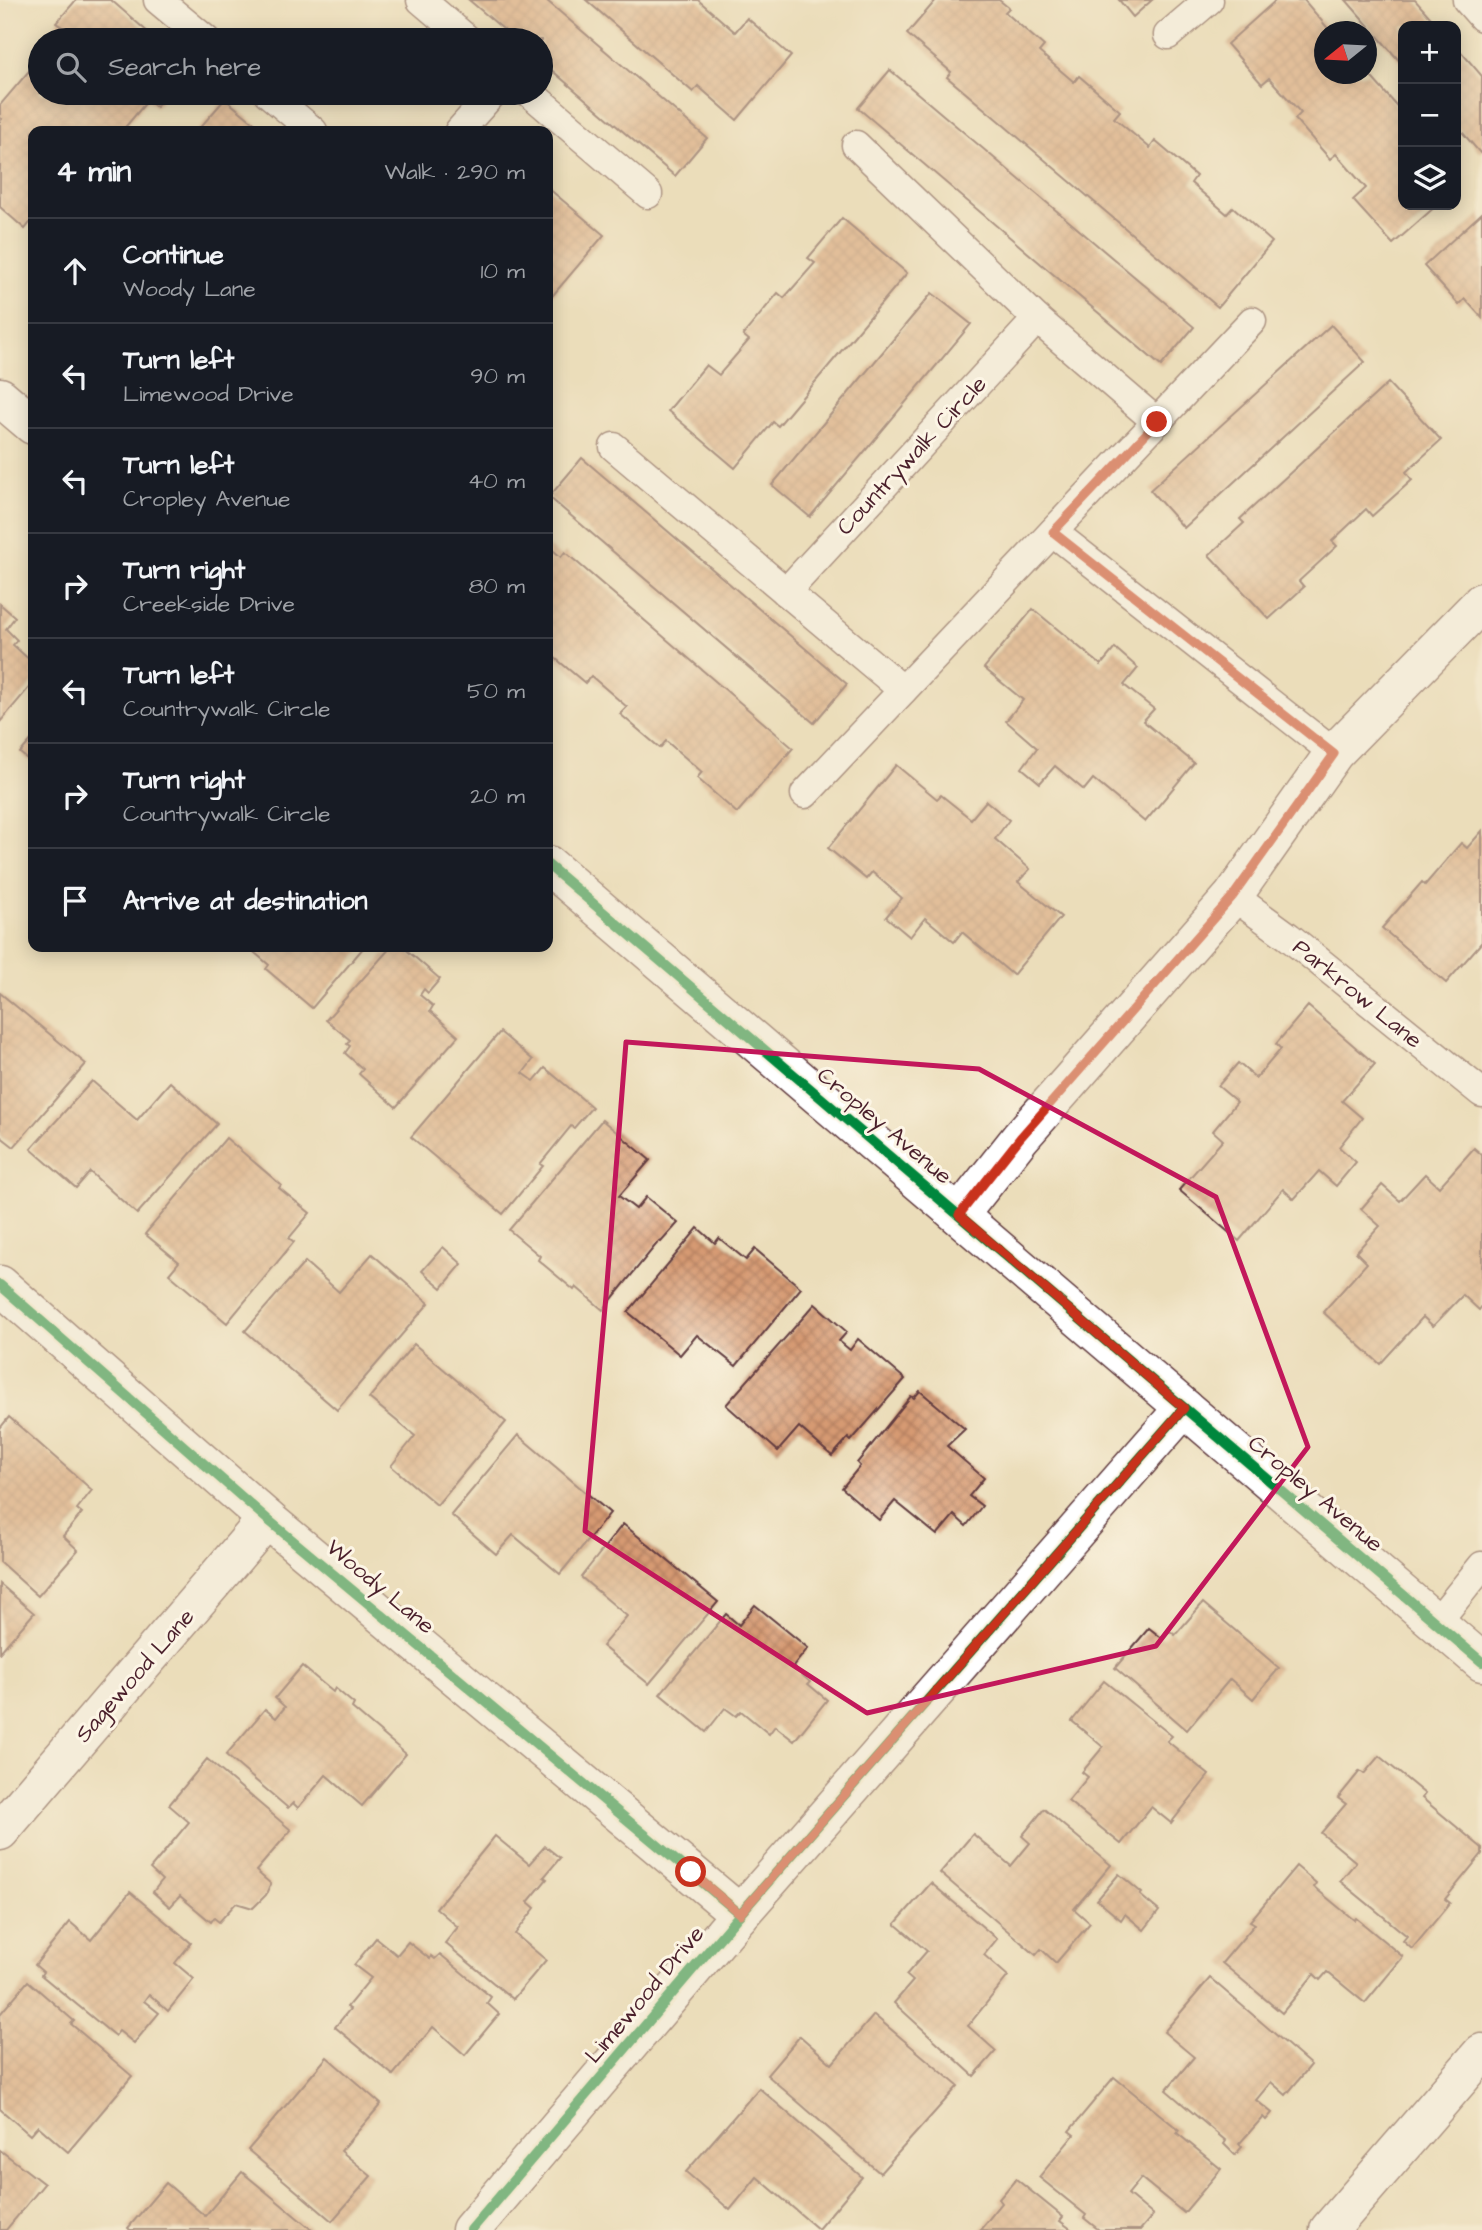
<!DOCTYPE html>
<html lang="en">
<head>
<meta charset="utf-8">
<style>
	:root { --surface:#171b24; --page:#20242c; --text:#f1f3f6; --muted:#9ea1a6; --line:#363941 }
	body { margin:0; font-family:"Architects Daughter",sans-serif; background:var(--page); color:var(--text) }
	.controls { position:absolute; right:21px; top:21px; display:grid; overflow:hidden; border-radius:14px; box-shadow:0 4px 18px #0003 }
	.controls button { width:63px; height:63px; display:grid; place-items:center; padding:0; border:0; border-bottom:2px solid var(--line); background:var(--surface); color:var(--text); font:35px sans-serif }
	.compass { position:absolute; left:1314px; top:21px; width:63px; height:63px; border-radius:50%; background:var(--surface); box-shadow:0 4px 18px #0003; rotate:252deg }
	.stop { position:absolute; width:21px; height:21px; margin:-16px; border:5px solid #c8321e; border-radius:50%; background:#fff }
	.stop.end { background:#c8321e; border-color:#fff; box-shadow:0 2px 7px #0008 }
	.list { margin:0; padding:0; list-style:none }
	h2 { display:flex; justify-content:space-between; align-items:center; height:91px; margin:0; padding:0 28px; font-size:30px }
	h2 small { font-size:23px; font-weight:400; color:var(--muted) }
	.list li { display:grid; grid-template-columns:46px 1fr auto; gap:21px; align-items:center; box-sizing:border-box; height:105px; padding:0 28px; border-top:2px solid var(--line) }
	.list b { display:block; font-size:26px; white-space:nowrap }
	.list p { margin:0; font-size:23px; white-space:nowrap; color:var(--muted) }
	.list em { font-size:23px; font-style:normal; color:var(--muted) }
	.icon { flex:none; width:38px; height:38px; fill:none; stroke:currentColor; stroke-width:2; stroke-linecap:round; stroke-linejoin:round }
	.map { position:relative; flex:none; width:1482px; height:2230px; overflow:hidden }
	.search { position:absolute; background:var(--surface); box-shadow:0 4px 18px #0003; left:28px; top:28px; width:525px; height:77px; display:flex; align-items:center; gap:18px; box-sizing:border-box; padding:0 24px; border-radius:38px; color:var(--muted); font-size:26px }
	.panel { position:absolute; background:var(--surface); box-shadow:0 4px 18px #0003; left:28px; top:126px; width:525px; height:826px; border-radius:14px }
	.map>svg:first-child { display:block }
</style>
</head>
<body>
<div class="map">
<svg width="1482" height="2230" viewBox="0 0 1482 2230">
	<defs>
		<pattern id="building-cross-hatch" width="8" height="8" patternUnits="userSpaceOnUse" patternTransform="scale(1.75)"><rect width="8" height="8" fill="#d69a72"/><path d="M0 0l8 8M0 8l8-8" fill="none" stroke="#b07d5e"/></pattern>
	</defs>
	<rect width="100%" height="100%" fill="#fcf5e5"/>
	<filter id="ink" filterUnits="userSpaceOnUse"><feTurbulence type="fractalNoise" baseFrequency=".0143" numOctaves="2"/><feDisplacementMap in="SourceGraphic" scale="14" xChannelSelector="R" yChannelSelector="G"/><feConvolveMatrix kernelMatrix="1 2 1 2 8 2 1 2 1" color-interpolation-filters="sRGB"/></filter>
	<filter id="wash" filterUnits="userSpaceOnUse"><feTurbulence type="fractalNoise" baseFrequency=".00686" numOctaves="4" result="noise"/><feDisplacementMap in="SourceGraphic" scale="28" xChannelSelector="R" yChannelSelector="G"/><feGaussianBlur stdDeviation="1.57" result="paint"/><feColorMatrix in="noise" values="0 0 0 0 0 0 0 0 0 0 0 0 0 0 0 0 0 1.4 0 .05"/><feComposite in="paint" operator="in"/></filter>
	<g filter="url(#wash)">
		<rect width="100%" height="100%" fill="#ebddba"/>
		<g id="blocks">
			<g fill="url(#building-cross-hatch)">
				<path d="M 76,0 L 111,0 L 157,40 L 55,40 L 65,29 L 56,23 Z"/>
				<path d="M 469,0 L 546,0 L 707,138 L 675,176 L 541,61 L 541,40 L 516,40 Z"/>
				<path d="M 586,0 L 698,0 L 735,32 L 747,18 L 791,56 L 737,120 L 698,86 L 693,92 Z"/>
				<path d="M 936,0 L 999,0 L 1009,8 L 1005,12 L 1044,46 L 1039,52 L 1074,82 L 1079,76 L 1120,111 L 1114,118 L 1150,148 L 1155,141 L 1196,176 L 1191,183 L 1227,214 L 1233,207 L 1272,242 L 1218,307 L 947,77 L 951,72 L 907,34 Z"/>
				<path d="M 1119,0 L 1152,0 L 1133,17 Z"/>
				<path d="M 1276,0 L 1304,0 L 1331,32 L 1324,32 L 1324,74 L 1366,74 L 1366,71 L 1403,113 L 1403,205 L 1437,205 L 1393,244 L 1353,200 L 1366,188 L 1336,154 L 1330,159 L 1295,119 L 1301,113 L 1269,78 L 1262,84 L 1227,44 Z"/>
				<path d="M 1346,0 L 1415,0 L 1438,26 L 1403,26 L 1403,65 Z"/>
				<path d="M 1456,46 L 1482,76 L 1482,151 L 1480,153 L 1456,125 Z"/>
				<path d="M 40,58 L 40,93 L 169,93 L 156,107 L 148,100 L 122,131 L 33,131 L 33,219 L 25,229 L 0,207 L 0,122 L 2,119 L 0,118 L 0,105 Z"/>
				<path d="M 890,70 L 1194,327 L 1161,366 L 858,108 Z"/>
				<path d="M 225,99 L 264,131 L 197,131 Z"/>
				<path d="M 548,188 L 604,235 L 548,301 Z"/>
				<path d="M 1482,213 L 1482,318 L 1465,299 L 1459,305 L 1424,266 Z"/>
				<path d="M 842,218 L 907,273 L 778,426 L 773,422 L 735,468 L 668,411 L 706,365 L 719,375 L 749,340 L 743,335 L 778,293 L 784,298 L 815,263 L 808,258 Z"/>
				<path d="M 932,293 L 971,324 L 810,517 L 772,485 Z"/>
				<path d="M 1331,325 L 1365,362 L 1184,528 L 1150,490 Z"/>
				<path d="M 1388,383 L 1441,440 L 1406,472 L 1412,480 L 1372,516 L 1366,509 L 1332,541 L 1337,546 L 1299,581 L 1304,587 L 1269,619 L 1209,555 L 1244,523 L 1240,519 Z"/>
				<path d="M 582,458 L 847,684 L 814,723 L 549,497 Z"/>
				<path d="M 548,546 L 561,557 L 565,552 L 793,748 L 737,813 L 697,778 L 702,772 L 666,741 L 660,748 L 620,714 L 627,707 L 591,676 L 585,683 L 548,652 L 548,644 L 550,641 L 548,640 Z"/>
				<path d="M 0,604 L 15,617 L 6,629 L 17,640 L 13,645 L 33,663 L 33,683 L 0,722 Z"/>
				<path d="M 1033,609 L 1101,665 L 1115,648 L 1138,668 L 1124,685 L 1154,709 L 1143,721 L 1194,763 L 1145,822 L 1093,779 L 1084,790 L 1055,766 L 1040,783 L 1022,768 L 1037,748 L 1006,721 L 1023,700 L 984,668 Z"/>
				<path d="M 33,738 L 33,764 L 20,753 Z"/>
				<path d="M 896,765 L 937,799 L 941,795 L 971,819 L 986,801 L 1009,820 L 995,839 L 1030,869 L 1018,882 L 1061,917 L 1013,975 L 962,932 L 954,942 L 925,918 L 910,937 L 886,917 L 902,898 L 872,872 L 866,879 L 828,848 Z"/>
				<path d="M 1482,831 L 1482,942 L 1446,983 L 1382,928 L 1422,882 L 1425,885 L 1461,843 L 1467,848 Z"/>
				<path d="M 248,947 L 364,947 L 312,1008 L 266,969 L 269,965 Z"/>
				<path d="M 391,947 L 403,947 L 440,979 L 428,993 L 424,989 L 420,995 L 433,1006 L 430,1011 L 458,1036 L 396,1107 L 359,1074 L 363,1069 L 345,1053 L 350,1046 L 347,1044 L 350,1040 L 326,1020 Z"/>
				<path d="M 0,993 L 86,1064 L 14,1147 L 0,1136 Z"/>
				<path d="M 1308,1006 L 1375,1064 L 1342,1101 L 1362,1118 L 1339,1147 L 1356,1162 L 1336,1186 L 1319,1171 L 1294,1199 L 1283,1189 L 1239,1241 L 1179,1190 L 1223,1140 L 1213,1131 L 1237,1102 L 1218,1086 L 1238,1063 L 1256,1078 L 1281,1049 L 1276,1044 Z"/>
				<path d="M 500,1032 L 533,1060 L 523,1073 L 534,1081 L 545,1068 L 592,1107 L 574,1128 L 571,1126 L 540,1164 L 543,1166 L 503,1214 L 411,1137 Z"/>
				<path d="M 92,1081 L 137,1120 L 170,1082 L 217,1124 L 137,1214 L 90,1172 L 76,1188 L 31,1149 Z"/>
				<path d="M 602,1120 L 650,1160 L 619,1196 L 636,1209 L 646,1197 L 678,1223 L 661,1242 L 659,1241 L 603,1310 L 576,1287 L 574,1290 L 538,1260 L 540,1256 L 509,1230 Z"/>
				<path d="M 226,1138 L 281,1185 L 279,1188 L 310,1213 L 289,1238 L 294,1242 L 227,1323 L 169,1274 L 179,1262 L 145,1234 Z"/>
				<path d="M 1474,1148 L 1482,1155 L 1482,1306 L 1479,1310 L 1463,1295 L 1433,1326 L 1423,1317 L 1380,1364 L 1323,1312 L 1367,1263 L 1356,1252 L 1380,1226 L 1361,1209 L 1382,1185 L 1400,1201 L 1425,1174 L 1439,1187 Z"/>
				<path d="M 698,1228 L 715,1243 L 719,1238 L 746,1260 L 755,1249 L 801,1288 L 736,1366 L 697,1335 L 680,1355 L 628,1312 Z"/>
				<path d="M 443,1247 L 462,1264 L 442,1288 L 422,1271 Z"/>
				<path d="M 372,1254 L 429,1303 L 337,1410 L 245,1331 L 305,1262 L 339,1292 Z"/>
				<path d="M 815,1304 L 847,1332 L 839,1341 L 850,1350 L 858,1339 L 905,1379 L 851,1441 L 848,1438 L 832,1456 L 799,1427 L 778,1451 L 726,1405 Z"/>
				<path d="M 414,1344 L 506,1422 L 437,1505 L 391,1466 L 415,1436 L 369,1398 Z"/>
				<path d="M 920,1391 L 965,1429 L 947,1446 L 984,1478 L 969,1496 L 982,1506 L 966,1526 L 954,1515 L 937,1535 L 895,1501 L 879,1520 L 842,1488 L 860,1466 L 857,1463 L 911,1396 L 914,1398 Z"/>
				<path d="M 9,1417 L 92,1490 L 77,1509 L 82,1513 L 63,1536 L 78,1550 L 38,1596 L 0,1562 L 0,1428 Z"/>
				<path d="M 518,1435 L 610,1513 L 560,1574 L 513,1535 L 496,1554 L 451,1515 Z"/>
				<path d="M 623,1524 L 718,1602 L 649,1684 L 602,1646 L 627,1616 L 581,1577 Z"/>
				<path d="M 0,1584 L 34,1613 L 0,1652 Z"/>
				<path d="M 1203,1603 L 1279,1668 L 1253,1699 L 1230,1679 L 1187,1730 L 1115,1668 L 1149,1628 L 1163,1639 L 1170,1631 L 1175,1635 Z"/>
				<path d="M 755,1605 L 808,1648 L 793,1667 L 810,1682 L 808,1684 L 827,1700 L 794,1741 L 775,1726 L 769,1734 L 741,1711 L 736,1716 L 725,1708 L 706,1732 L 660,1694 L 726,1614 L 739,1625 Z"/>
				<path d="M 302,1666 L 333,1692 L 335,1688 L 354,1704 L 352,1708 L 406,1754 L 362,1806 L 326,1775 L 298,1808 L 293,1803 L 288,1808 L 226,1755 L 265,1709 L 276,1718 L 285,1707 L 275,1698 Z"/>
				<path d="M 1104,1681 L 1172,1736 L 1167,1741 L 1209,1775 L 1171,1823 L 1151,1807 L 1121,1844 L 1068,1801 L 1088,1777 L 1082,1772 L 1103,1747 L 1072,1721 Z"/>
				<path d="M 1379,1756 L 1425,1794 L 1422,1798 L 1482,1848 L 1482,1854 L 1445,1899 L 1450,1903 L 1412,1949 L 1403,1941 L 1407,1936 L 1340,1881 L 1356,1862 L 1321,1833 L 1346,1804 L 1338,1798 L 1360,1771 L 1364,1774 Z"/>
				<path d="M 207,1759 L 291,1830 L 256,1871 L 271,1884 L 266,1895 L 253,1908 L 236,1903 L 219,1922 L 214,1918 L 211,1922 L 180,1896 L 170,1907 L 153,1892 L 162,1880 L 150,1869 L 189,1822 L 169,1805 Z"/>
				<path d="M 1044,1809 L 1111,1865 L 1074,1909 L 1090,1923 L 1056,1963 L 1041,1949 L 1036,1955 L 940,1873 L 973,1834 L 1011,1866 L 1030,1843 L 1022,1836 Z"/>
				<path d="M 495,1836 L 529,1864 L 545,1846 L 560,1858 L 544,1877 L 547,1879 L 528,1902 L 535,1908 L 515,1934 L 546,1960 L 513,1999 L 445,1943 L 458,1927 L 436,1908 Z"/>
				<path d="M 1296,1866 L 1316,1883 L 1314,1887 L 1354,1920 L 1356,1918 L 1403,1957 L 1365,2003 L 1327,1972 L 1320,1980 L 1314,1974 L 1282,2013 L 1222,1963 L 1255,1924 L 1250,1921 Z"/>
				<path d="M 1119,1874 L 1142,1893 L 1140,1895 L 1159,1911 L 1144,1930 L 1125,1914 L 1121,1920 L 1097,1900 Z"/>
				<path d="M 931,1883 L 997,1939 L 984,1955 L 1008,1976 L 968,2026 L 996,2051 L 974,2076 L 894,2003 L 913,1981 L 906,1975 L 927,1951 L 895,1924 Z"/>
				<path d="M 130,1892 L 191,1943 L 175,1963 L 194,1979 L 168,2011 L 149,1994 L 144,2001 L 159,2013 L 134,2043 L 119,2031 L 115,2036 L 41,1975 L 43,1972 L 35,1965 L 70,1922 L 91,1940 Z"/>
				<path d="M 376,1938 L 397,1955 L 408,1942 L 430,1959 L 431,1956 L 435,1959 L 440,1954 L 491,1997 L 487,2003 L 499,2014 L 465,2055 L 433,2027 L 393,2075 L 335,2027 L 350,2009 L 347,2007 L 371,1978 L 354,1965 Z"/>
				<path d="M 1210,1978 L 1311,2065 L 1286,2095 L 1271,2082 L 1256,2100 L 1272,2113 L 1266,2120 L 1263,2117 L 1239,2144 L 1242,2147 L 1235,2155 L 1224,2144 L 1226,2141 L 1166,2090 L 1194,2057 L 1164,2032 Z"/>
				<path d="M 28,1981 L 74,2021 L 71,2024 L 132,2076 L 68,2152 L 38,2126 L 30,2135 L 0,2109 L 0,2014 Z"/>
				<path d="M 874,2015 L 958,2086 L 880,2173 L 767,2075 L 800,2036 L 832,2064 Z"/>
				<path d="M 327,2057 L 381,2104 L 341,2151 L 371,2176 L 332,2221 L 248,2150 Z"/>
				<path d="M 1114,2077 L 1179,2130 L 1177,2133 L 1221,2169 L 1184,2213 L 1141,2178 L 1128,2194 L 1153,2215 L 1140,2230 L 1099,2230 L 1084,2218 L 1086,2215 L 1039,2177 L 1074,2135 L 1069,2131 Z"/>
				<path d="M 759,2088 L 862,2177 L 818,2229 L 757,2177 L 730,2210 L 686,2172 Z"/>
				<path d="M 0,2150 L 44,2184 L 6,2230 L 0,2230 Z"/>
				<path d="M 242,2172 L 312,2230 L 130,2230 L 128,2228 L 166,2183 L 205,2216 Z"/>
				<path d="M 1016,2179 L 1063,2217 L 1060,2221 L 1072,2230 L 980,2230 L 1002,2203 L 999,2199 Z"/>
			</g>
		</g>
	</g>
	<g filter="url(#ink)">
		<use href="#blocks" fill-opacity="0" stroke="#623c40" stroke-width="2"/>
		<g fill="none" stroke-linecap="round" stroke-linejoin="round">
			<defs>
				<g id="service">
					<path d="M 158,0 L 206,40"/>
					<path d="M 421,0 L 468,40"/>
					<path d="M 1467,0 L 1482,17"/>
					<path d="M 1168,35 L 1209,0"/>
					<path d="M 268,93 L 313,131"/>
					<path d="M 530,93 L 648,194"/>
					<path d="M 459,131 L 493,93"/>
					<path d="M 856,145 L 1037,319 L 1157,422"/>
					<path d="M 614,447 L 903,690"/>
					<path d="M 1053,532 L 1334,753"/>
					<path d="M 786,592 L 1037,319"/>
					<path d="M 805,794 L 1252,321"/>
					<path d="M 1233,896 L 1289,937 L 1482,1093"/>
					<path d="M 1436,1623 L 1482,1566"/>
				</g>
				<g id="minor">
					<path d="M 959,1215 L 1020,1138 L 1233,896 L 1334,753 L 1482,602"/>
					<path d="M 0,1285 L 267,1519 L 740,1914"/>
					<path d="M 0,1831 L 267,1519"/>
					<path d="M 471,2230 L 740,1914 L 1184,1408"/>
					<path d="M 1329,2230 L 1482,2053"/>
				</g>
				<g id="tertiary">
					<path d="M 0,397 L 33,425"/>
					<path d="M 548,865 L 1482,1662"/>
				</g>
			</defs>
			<use href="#service" stroke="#623c40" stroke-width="31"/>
			<use href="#minor" stroke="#623c40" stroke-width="41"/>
			<use href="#tertiary" stroke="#623c40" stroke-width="41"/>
			<use href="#service" stroke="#fff" stroke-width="28"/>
			<use href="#minor" stroke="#fff" stroke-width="38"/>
			<use href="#tertiary" stroke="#fff" stroke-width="38"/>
			<defs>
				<g id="cycleway">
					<path d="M 548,865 L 1482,1662"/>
					<path d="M 0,1285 L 267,1519 L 740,1914"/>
					<path d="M 471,2230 L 740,1914 L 1184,1408"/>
				</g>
			</defs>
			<use href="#cycleway" stroke="#fcf5e5" stroke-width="15"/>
			<use href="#cycleway" stroke="#00873e" stroke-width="10"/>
		</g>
	</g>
	<g fill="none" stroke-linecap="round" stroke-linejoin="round" filter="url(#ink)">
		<path stroke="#c8321e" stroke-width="9" d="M 691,1872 L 740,1914 L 1184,1408 L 959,1215 L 1020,1138 L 1233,896 L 1334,754 L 1053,532 L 1157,422"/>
	</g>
	<path d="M0 0H1482V2230H0ZM 626,1042 L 979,1069 L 1216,1197 L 1308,1447 L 1156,1646 L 867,1713 L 585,1531 L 606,1296 Z" fill="#ebddba" fill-opacity=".55" fill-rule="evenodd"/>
	<path fill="none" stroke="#c2185b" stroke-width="5" stroke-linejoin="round" d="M 626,1042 L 979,1069 L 1216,1197 L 1308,1447 L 1156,1646 L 867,1713 L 585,1531 L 606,1296 Z"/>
	<g text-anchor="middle" stroke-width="6" stroke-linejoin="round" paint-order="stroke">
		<g font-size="23" fill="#4a1f2b" stroke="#fcf5e5">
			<text transform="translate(911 455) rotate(-47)" y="8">Countrywalk Circle</text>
			<text transform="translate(1358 993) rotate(39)" y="8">Parkrow Lane</text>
			<text transform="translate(885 1125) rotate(40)" y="8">Cropley Avenue</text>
			<text transform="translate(1316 1493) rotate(40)" y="8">Cropley Avenue</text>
			<text transform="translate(381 1586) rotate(40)" y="8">Woody Lane</text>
			<text transform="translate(134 1675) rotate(-49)" y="8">Sagewood Lane</text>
			<text transform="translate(644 1994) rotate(-50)" y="8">Limewood Drive</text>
		</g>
	</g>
</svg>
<div class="controls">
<button>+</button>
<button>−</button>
<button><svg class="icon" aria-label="layers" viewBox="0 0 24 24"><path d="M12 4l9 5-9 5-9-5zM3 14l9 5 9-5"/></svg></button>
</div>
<svg class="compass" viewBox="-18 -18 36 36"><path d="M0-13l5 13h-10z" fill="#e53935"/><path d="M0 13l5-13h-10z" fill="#9ea1a6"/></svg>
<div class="stop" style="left:691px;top:1872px"></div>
<div class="stop end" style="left:1157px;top:422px"></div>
<div class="search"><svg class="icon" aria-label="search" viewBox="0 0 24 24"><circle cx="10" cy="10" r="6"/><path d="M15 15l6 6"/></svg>Search here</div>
<section class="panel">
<h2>4 min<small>Walk · 290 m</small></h2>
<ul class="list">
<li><svg class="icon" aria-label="ahead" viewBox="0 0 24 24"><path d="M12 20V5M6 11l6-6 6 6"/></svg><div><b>Continue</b><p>Woody Lane</p></div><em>10 m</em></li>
<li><svg class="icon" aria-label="left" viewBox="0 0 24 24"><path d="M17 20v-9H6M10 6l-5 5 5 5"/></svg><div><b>Turn left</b><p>Limewood Drive</p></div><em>90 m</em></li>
<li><svg class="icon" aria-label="left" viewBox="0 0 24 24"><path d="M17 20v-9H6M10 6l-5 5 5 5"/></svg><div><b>Turn left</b><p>Cropley Avenue</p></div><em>40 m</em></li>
<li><svg class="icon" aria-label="right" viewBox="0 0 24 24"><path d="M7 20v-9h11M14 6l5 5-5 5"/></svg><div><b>Turn right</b><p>Creekside Drive</p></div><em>80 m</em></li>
<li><svg class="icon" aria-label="left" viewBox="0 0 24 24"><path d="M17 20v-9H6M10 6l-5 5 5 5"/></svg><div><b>Turn left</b><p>Countrywalk Circle</p></div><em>50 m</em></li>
<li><svg class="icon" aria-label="right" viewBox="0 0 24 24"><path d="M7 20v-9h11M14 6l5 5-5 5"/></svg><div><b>Turn right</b><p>Countrywalk Circle</p></div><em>20 m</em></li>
<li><svg class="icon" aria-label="arrive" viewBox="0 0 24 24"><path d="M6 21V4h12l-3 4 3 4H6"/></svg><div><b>Arrive at destination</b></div></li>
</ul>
</section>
</div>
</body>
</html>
